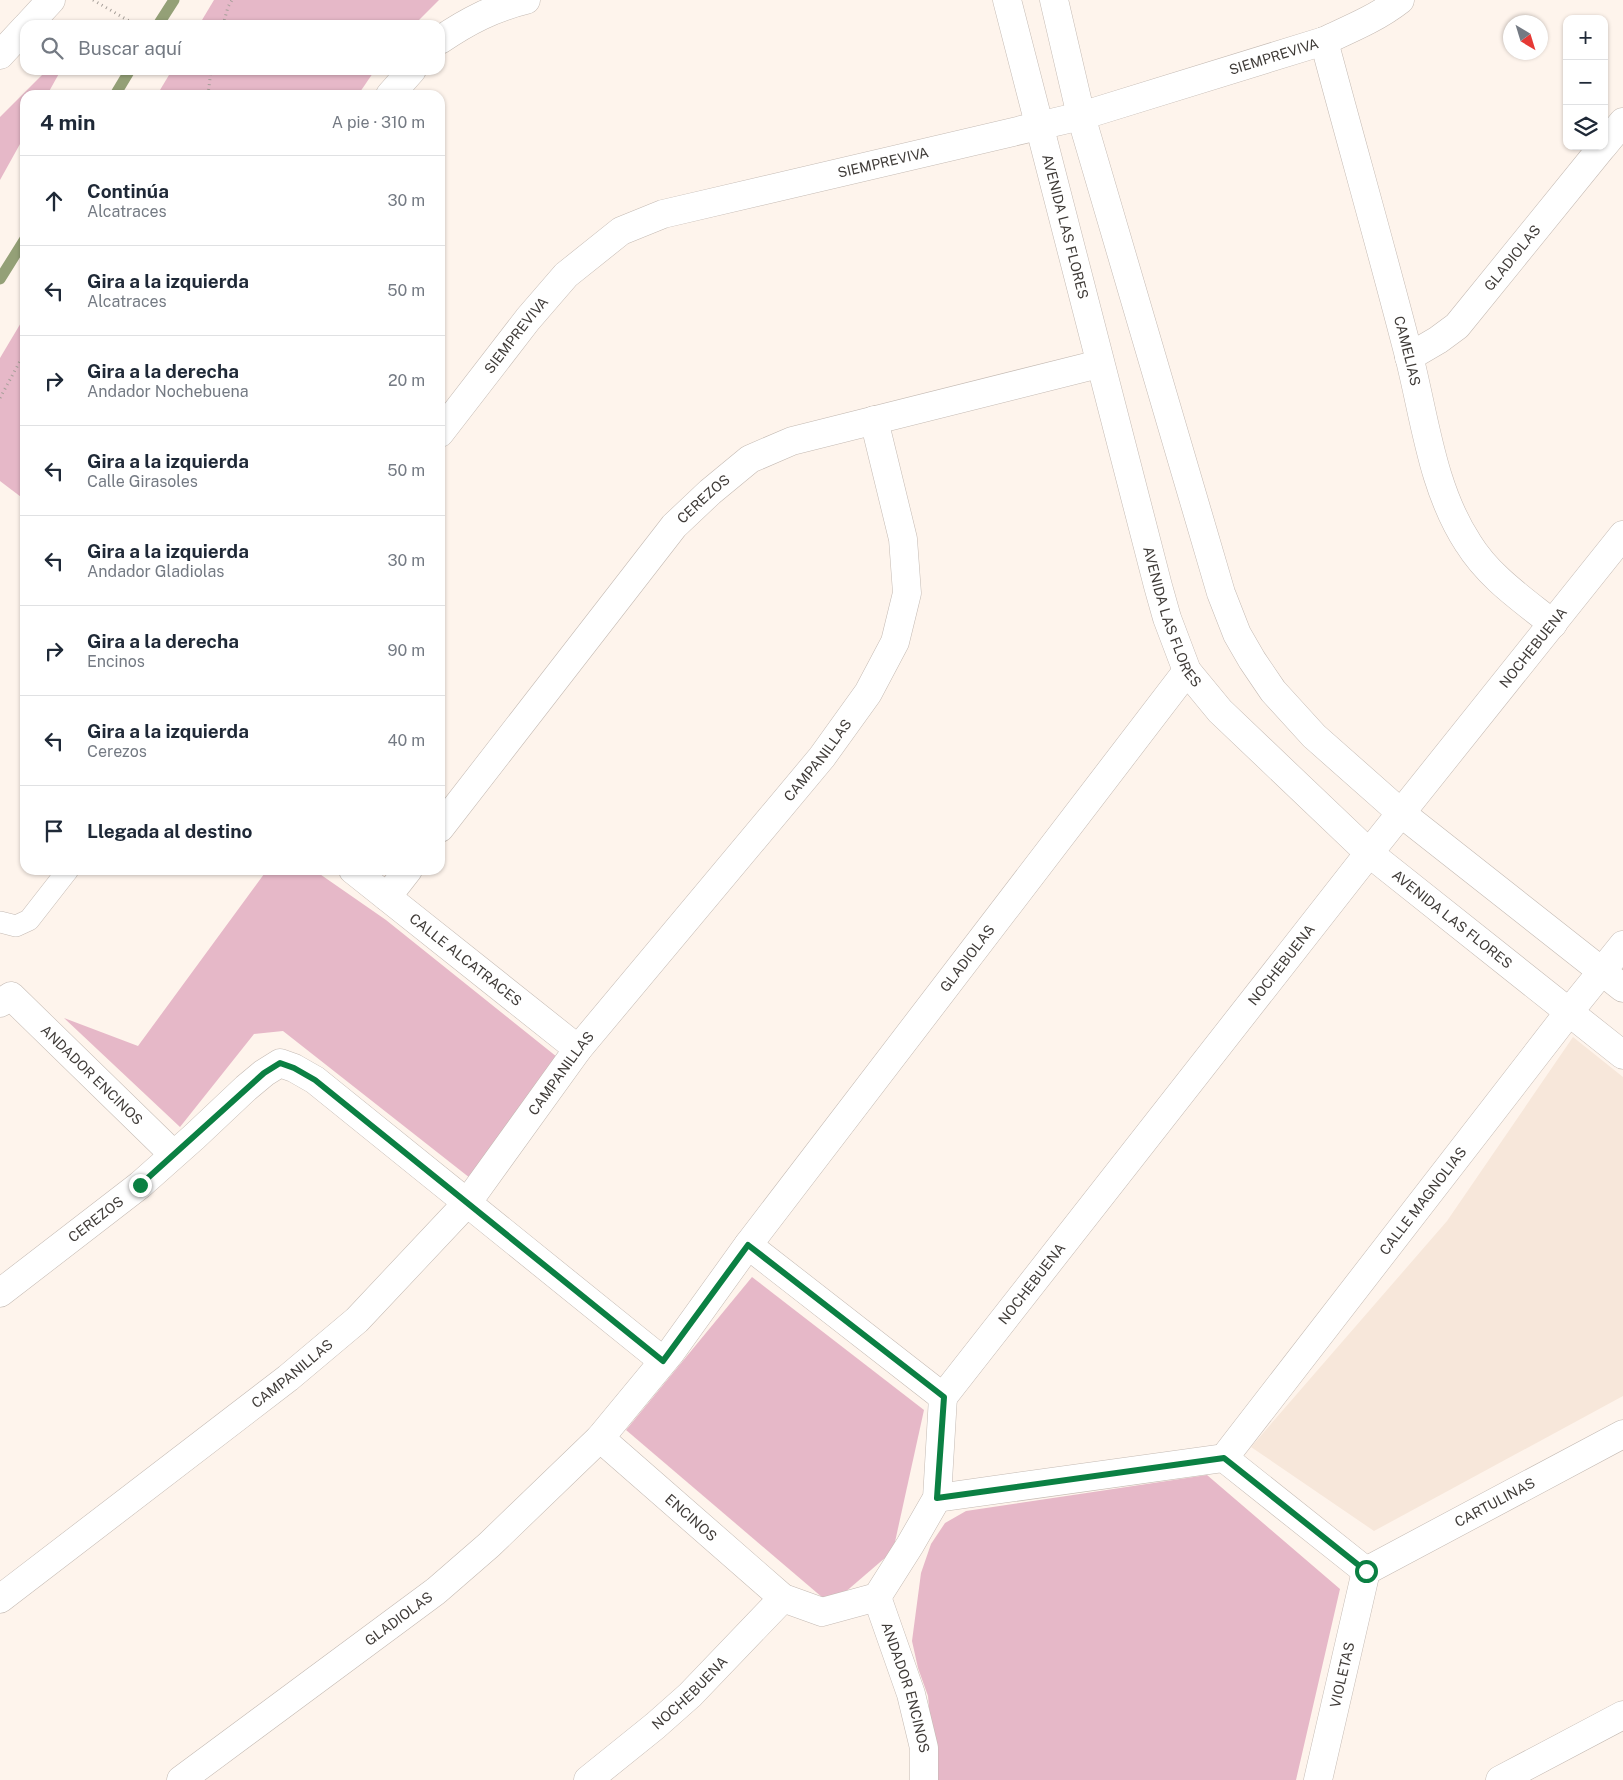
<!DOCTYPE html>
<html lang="es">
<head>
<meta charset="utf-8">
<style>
	:root { --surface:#fff; --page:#f2f2f3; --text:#1f2937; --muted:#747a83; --line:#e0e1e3 }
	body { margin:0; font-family:"Public Sans",sans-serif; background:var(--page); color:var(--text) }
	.controls { position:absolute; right:15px; top:15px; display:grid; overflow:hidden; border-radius:10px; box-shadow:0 1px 4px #0004 }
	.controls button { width:45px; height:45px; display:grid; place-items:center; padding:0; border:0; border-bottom:1px solid var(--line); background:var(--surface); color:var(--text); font:25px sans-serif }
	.compass { position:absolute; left:1503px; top:15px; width:45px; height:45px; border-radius:50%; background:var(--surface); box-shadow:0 1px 4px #0004; rotate:142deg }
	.stop { position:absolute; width:15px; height:15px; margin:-11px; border:4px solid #0b8043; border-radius:50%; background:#fff }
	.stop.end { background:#0b8043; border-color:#fff; box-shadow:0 1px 5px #0008 }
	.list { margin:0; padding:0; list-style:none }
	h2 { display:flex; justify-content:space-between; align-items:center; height:65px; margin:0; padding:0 20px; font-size:21px }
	h2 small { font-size:16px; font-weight:400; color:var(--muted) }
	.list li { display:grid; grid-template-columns:32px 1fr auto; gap:15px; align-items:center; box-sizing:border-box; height:90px; padding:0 20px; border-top:1px solid var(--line) }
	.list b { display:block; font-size:19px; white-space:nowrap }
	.list p { margin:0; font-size:16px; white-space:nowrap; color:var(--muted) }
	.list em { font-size:16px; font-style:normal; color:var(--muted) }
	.icon { flex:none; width:28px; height:28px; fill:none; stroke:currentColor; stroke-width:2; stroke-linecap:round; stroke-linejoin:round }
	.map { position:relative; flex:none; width:1623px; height:1780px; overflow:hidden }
	.search { position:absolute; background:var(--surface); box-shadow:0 1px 4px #0004; left:20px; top:20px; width:425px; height:55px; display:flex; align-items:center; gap:12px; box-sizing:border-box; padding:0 18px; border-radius:15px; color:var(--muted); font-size:19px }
	.panel { position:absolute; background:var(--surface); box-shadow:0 1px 4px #0004; left:20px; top:90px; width:425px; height:785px; border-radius:15px }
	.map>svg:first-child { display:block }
</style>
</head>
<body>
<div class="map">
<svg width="1623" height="1780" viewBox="0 0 1623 1780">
	<rect width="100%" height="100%" fill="#fef4ec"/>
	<path fill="#f7e7da" d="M 1573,1037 L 1623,1077 L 1623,1396 L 1374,1531 L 1251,1447 L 1447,1221 Z"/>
	<g fill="#e6b8c8">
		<path d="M 214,0 L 439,0 L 414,25 L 199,25 Z"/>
		<path d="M 47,70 L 61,70 L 47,95 L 25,95 L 25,135 L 0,180 L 0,117 Z"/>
		<path d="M 172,70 L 375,70 L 358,95 L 157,95 Z"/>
		<path d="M 25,316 L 25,500 L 0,481 L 0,358 Z"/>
		<path d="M 267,870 L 314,870 L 386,920 L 562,1061 L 470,1178 L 283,1031 L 254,1034 L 180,1127 L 64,1018 L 138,1046 Z"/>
		<path d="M 752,1277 L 924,1410 L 893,1551 L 843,1594 L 823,1598 L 626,1430 Z"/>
		<path d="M 1207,1475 L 1340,1589 L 1296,1780 L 938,1780 L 932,1741 L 928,1696 L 918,1668 L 912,1641 L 921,1573 L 931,1544 L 945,1523 L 966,1511 Z"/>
	</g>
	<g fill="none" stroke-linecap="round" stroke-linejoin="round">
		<g stroke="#94a077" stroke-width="11">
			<path d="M 158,25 L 174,0"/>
			<path d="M 115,95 L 130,70"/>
			<path d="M 0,279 L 25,239"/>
		</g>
		<defs>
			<path id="lane" d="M 0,922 L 16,926 L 29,920 L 68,870"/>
			<g id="street">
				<path d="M 28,25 L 51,0"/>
				<path d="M 440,40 C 468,21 493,8 526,0"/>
				<path id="s1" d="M 1324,41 C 1352,146 1382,251 1409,356 C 1425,419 1432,488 1468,543 C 1489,577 1522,599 1553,624"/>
				<path d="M 0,55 L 25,28"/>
				<path d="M 390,95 L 412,70"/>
				<path d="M 1604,145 L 1623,122"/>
				<path id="s2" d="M 1409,357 L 1438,340 L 1457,326 L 1603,146"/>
				<path id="s3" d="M 440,433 L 528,319 L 566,275 L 621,231 L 663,214 L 1081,116 L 1324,41 C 1350,29 1377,18 1400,0"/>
				<path id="s4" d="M 440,828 L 674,526 L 710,492 L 750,459 L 792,441 L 1099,364"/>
				<path id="s5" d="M 353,870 L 578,1049"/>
				<path d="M 387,897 L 408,870"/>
				<path id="s6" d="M 0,1003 L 11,996 L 173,1154"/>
				<path d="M 748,1245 L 943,1397"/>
				<path id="s7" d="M 0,1293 L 140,1185 L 194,1137 L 246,1088 L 264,1073 L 280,1063 L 294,1068 L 315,1080 L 663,1361"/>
				<path id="s8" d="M 943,1397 L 1369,853 L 1623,535"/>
				<path id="s9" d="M 600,1438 L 783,1598 L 822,1612 L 877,1597 L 910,1545 L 937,1498 L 943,1397"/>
				<path id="s10" d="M 1224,1458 L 1569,1012 L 1623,945"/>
				<path d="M 937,1498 L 1224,1458 L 1366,1571"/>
				<path id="s11" d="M 1366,1571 L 1623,1434"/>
				<path id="s12" d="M 877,1597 L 911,1694 L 924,1748 L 924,1780"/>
				<path id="s13" d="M 0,1599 L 288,1378 L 357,1320 L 467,1203 L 578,1049 L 822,757 L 868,693 L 895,642 L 907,593 L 903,539 L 874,420"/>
				<path id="s14" d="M 181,1780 L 436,1591 L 489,1545 L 600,1438 L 671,1352 L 748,1245 L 1187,671"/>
				<path id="s15" d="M 588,1780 L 655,1726 L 690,1695 L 783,1598"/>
				<path id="s16" d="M 1318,1780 L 1366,1571"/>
				<path d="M 1500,1780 L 1623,1715"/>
			</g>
			<g id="secondary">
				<path id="s17" d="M 1007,0 L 1158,586 L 1167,618 L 1187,671 L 1220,711 L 1369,853 L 1623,1055"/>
				<path d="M 1054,0 L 1081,116 L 1221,593 L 1237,634 L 1252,660 L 1273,691 L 1314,736 L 1401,813 L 1623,988"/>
			</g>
		</defs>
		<use href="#lane" stroke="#c4bab3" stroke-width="22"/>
		<use href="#street" stroke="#c4bab3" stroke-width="29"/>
		<use href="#secondary" stroke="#c4bab3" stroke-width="29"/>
		<g stroke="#a69f99" stroke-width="3" stroke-dasharray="1 4" stroke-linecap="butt">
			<path d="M 93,0 L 136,25"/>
			<path d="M 223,25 L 228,7 L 232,0"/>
			<path d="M 208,95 L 211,70"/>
			<path d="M 0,398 L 25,352"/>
		</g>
		<use href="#lane" stroke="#fff" stroke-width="21"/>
		<use href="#street" stroke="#fff" stroke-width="28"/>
		<use href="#secondary" stroke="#fff" stroke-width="28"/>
	</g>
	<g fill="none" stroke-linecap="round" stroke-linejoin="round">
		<path stroke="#0b8043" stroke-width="6" d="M 140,1185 L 264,1073 L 280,1063 L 294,1068 L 315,1080 L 663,1361 L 748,1245 L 944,1397 L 937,1498 L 1224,1458 L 1366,1571"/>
	</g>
	<g text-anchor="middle" stroke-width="4" stroke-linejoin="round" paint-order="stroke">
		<g font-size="14" fill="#403c39" stroke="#fff">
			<text dy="5" stroke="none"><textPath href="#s3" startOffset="949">SIEMPREVIVA</textPath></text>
			<text dy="5" stroke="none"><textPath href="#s3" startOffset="544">SIEMPREVIVA</textPath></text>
			<text dy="5" stroke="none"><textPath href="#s17" startOffset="234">AVENIDA LAS FLORES</textPath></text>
			<text dy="5" stroke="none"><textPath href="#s2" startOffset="145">GLADIOLAS</textPath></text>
			<text dy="5" stroke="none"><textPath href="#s3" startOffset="124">SIEMPREVIVA</textPath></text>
			<text dy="5" stroke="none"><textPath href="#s1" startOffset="321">CAMELIAS</textPath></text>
			<text dy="5" stroke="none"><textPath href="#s4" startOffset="422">CEREZOS</textPath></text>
			<text dy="5" stroke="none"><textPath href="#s17" startOffset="639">AVENIDA LAS FLORES</textPath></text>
			<text dy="5" stroke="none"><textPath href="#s8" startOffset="954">NOCHEBUENA</textPath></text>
			<text dy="5" stroke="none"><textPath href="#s13" startOffset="1179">CAMPANILLAS</textPath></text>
			<text dy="5" stroke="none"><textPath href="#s17" startOffset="1059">AVENIDA LAS FLORES</textPath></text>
			<text dy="5" stroke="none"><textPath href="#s14" startOffset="1146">GLADIOLAS</textPath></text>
			<text dy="5" stroke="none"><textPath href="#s5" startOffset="144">CALLE ALCATRACES</textPath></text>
			<text dy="5" stroke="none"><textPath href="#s8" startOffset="549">NOCHEBUENA</textPath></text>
			<text dy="5" stroke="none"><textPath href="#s13" startOffset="774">CAMPANILLAS</textPath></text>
			<text dy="5" stroke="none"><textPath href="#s6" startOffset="126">ANDADOR ENCINOS</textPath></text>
			<text dy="5" stroke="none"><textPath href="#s10" startOffset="325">CALLE MAGNOLIAS</textPath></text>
			<text dy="5" stroke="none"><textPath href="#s7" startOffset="121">CEREZOS</textPath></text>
			<text dy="5" stroke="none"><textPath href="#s8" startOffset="144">NOCHEBUENA</textPath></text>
			<text dy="5" stroke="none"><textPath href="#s13" startOffset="369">CAMPANILLAS</textPath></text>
			<text dy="5" stroke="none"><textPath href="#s11" startOffset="146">CARTULINAS</textPath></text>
			<text dy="5" stroke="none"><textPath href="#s9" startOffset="121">ENCINOS</textPath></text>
			<text dy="5" stroke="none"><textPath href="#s14" startOffset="271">GLADIOLAS</textPath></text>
			<text dy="5" stroke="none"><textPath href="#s16" startOffset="108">VIOLETAS</textPath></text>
			<text dy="5" stroke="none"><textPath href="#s12" startOffset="95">ANDADOR ENCINOS</textPath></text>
			<text dy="5" stroke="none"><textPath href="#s15" startOffset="134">NOCHEBUENA</textPath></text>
		</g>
	</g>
</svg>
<div class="controls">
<button>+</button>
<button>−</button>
<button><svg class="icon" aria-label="layers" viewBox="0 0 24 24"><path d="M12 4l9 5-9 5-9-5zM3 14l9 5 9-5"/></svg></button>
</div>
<svg class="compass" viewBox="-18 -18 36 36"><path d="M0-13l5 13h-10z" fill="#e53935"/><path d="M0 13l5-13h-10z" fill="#747a83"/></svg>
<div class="stop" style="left:1366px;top:1571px"></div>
<div class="stop end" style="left:140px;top:1185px"></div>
<div class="search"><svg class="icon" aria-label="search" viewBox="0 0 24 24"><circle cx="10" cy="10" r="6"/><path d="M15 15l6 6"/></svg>Buscar aquí</div>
<section class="panel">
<h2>4 min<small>A pie · 310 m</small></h2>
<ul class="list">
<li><svg class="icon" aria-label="ahead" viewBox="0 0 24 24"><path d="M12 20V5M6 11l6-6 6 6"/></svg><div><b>Continúa</b><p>Alcatraces</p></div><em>30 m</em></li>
<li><svg class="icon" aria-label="left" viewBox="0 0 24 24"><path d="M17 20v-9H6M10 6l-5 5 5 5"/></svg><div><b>Gira a la izquierda</b><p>Alcatraces</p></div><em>50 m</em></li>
<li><svg class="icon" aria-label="right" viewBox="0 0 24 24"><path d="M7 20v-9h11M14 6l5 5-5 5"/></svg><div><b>Gira a la derecha</b><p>Andador Nochebuena</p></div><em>20 m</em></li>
<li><svg class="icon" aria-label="left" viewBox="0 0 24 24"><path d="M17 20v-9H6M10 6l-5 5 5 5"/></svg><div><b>Gira a la izquierda</b><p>Calle Girasoles</p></div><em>50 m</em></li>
<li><svg class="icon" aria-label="left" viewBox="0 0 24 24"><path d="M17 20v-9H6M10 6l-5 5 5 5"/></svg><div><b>Gira a la izquierda</b><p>Andador Gladiolas</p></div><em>30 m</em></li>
<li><svg class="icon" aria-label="right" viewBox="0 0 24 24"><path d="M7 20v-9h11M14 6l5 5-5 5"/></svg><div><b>Gira a la derecha</b><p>Encinos</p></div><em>90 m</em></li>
<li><svg class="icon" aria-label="left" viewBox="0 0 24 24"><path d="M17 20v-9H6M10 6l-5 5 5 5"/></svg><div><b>Gira a la izquierda</b><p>Cerezos</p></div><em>40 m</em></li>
<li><svg class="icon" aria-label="arrive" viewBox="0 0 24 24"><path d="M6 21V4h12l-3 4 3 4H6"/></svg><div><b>Llegada al destino</b></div></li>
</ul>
</section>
</div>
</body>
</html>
